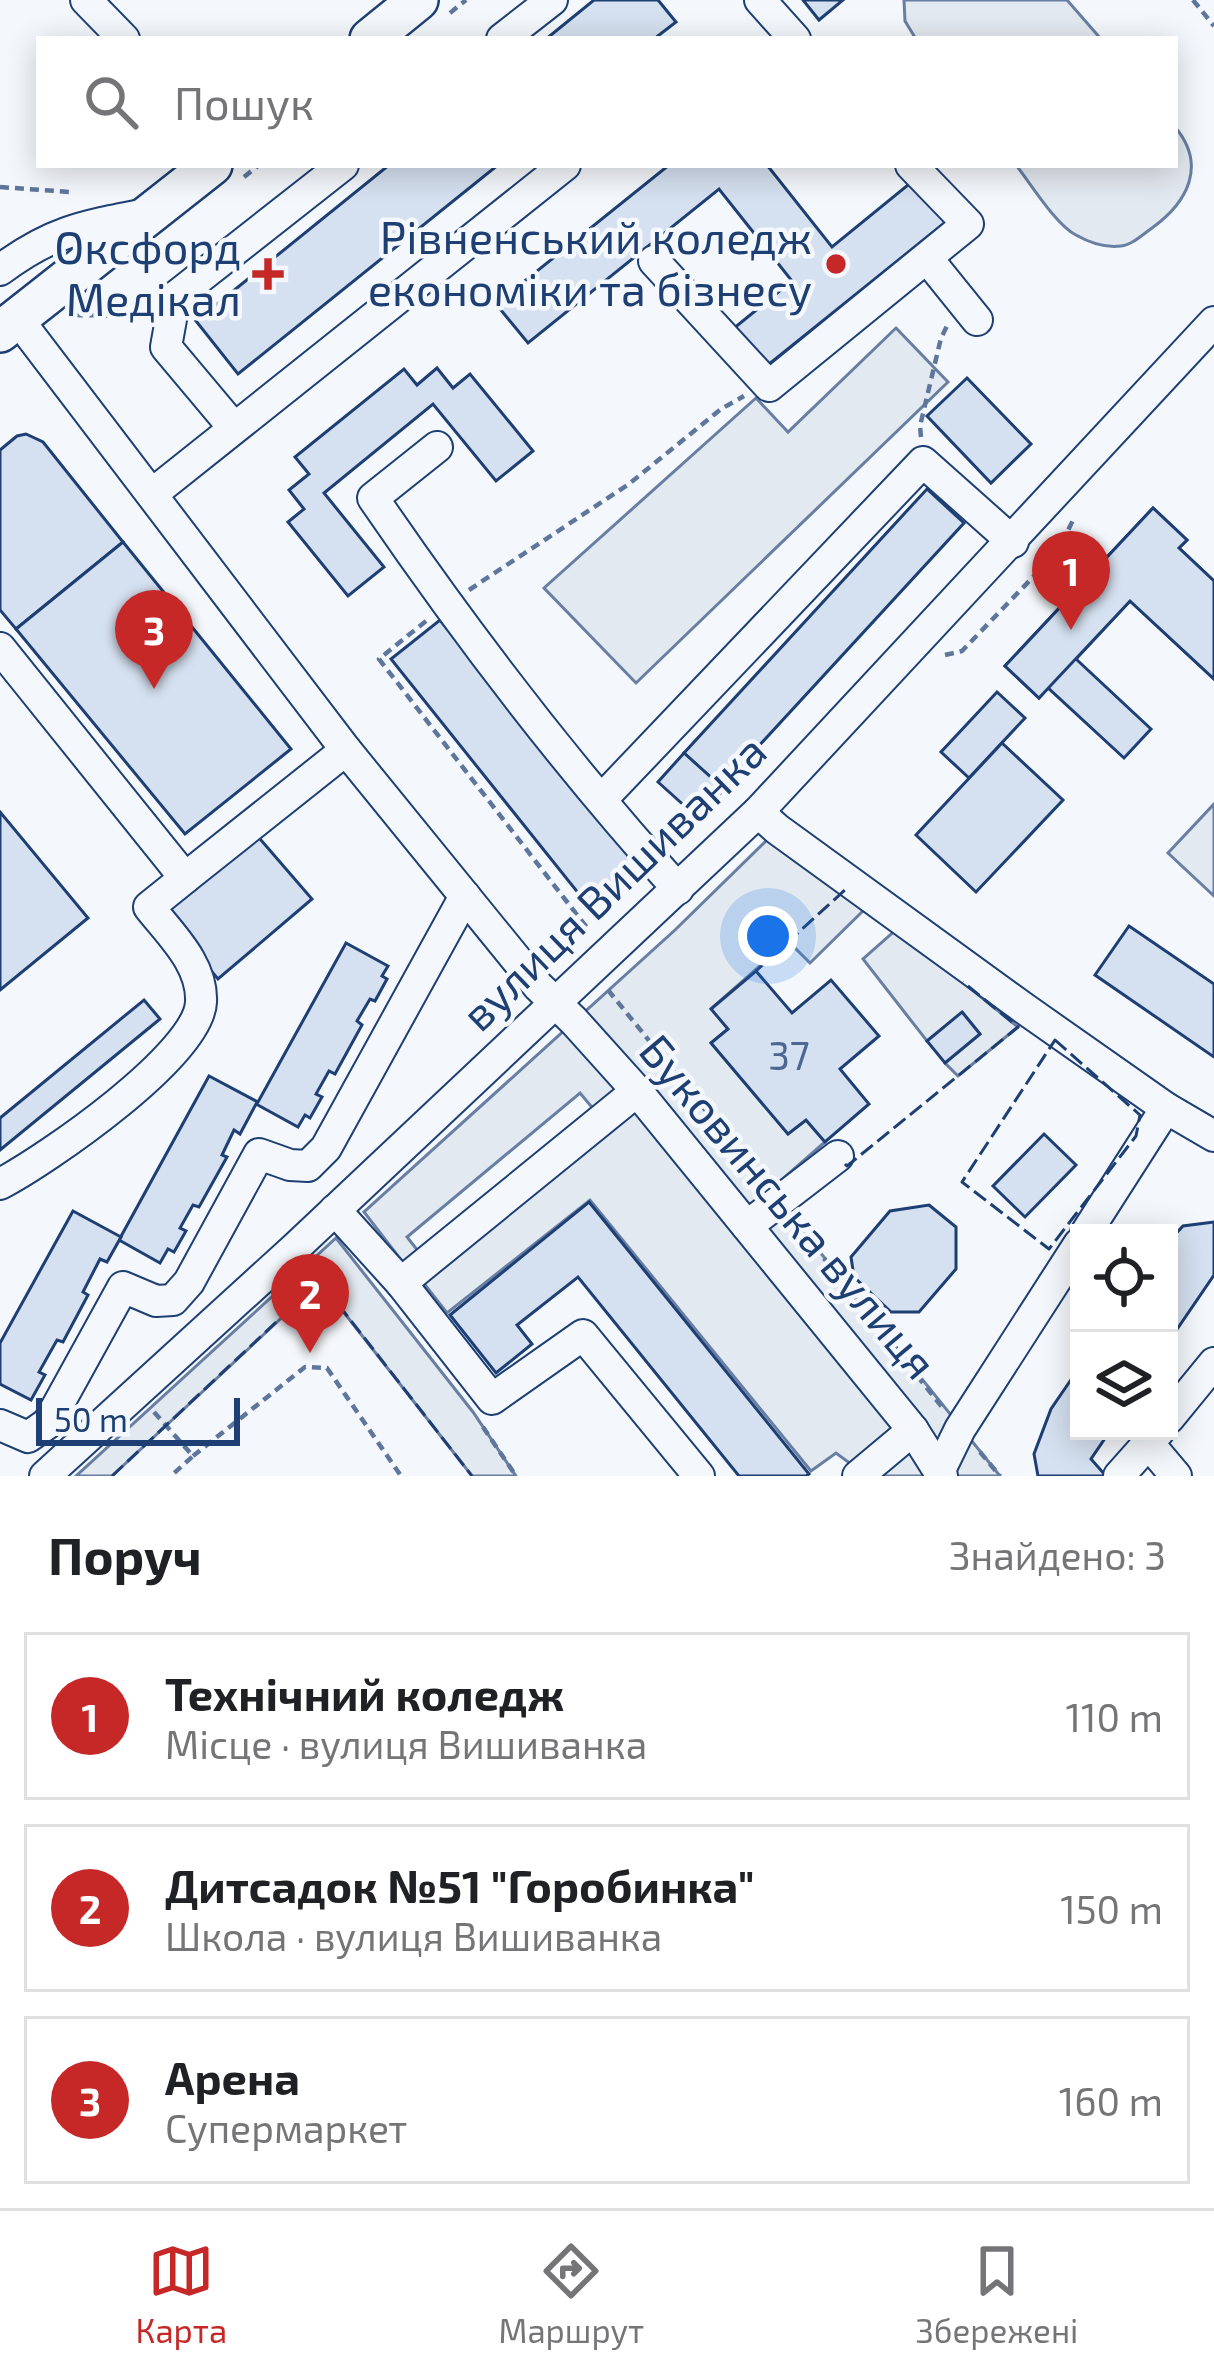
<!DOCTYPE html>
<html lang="uk">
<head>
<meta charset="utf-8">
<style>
	:root { --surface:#fff; --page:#f6f6f6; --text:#202124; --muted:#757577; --line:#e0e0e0; --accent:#c62828 }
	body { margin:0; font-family:"Exo 2",sans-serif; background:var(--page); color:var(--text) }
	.controls { position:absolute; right:36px; bottom:36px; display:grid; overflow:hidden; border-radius:0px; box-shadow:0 6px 30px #0003 }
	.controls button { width:108px; height:108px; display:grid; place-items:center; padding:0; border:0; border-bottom:3px solid var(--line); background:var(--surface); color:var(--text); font:60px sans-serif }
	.scale { position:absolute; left:36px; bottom:30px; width:204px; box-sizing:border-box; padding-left:12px; border:6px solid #1d3f73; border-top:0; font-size:33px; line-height:42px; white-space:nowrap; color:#1d3f73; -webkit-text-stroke:9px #f4f7fb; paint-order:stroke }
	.you { position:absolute; left:768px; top:936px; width:42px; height:42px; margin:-30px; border:9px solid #fff; border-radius:50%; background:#1a73e8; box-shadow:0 0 0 18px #1a73e833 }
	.badge { display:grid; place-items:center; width:78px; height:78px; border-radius:50%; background:var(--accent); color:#fff; font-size:39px; font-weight:700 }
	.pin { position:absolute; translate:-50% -99px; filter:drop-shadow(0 3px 6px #0008) }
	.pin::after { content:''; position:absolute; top:63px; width:42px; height:36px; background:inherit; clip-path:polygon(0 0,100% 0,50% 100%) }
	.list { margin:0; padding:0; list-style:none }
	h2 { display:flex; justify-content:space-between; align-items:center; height:156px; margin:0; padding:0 48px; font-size:51px }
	h2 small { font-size:39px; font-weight:400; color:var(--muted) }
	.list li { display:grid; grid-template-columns:78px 1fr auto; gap:36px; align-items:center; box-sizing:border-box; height:168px; margin:0 24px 24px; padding:0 24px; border:3px solid var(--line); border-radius:0px }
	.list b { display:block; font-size:45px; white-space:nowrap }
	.list p { margin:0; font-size:39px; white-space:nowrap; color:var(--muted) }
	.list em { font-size:39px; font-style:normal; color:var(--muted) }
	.icon { flex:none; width:66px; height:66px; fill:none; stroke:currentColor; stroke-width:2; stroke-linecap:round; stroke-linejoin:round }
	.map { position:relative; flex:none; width:1214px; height:1476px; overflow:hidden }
	.search { position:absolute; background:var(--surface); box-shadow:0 6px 30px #0003; left:36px; right:36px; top:36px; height:132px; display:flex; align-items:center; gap:30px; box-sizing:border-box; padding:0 42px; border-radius:0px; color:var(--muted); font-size:45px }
	.sheet { height:732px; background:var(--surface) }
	nav { display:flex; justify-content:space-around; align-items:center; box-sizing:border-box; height:168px; border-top:3px solid var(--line); background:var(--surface); font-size:33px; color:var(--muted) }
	nav a { display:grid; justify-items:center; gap:6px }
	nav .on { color:var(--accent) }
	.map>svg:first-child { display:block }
</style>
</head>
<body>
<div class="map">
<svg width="1214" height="1476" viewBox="0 0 1214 1476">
	<rect width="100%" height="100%" fill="#f4f7fb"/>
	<g fill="#e3e9f0" stroke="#687fa3" stroke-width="3" fill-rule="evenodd">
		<path d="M 904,0 L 1067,0 L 1101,39 L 916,39 L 905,21 Z"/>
		<path d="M 1175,127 C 1207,165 1188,202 1152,228 C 1142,235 1132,245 1121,246 C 1105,248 1090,243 1076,235 C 1056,225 1031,184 1016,165 L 1175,165 Z"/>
		<path d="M 896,328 L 948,382 L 636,683 L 544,588 L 756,398 L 788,432 Z"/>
		<path d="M 1214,804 L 1214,896 L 1168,853 Z"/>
		<path d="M 768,839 L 868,906 L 810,963 L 788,941 L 712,1008 L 728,1029 L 711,1043 L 788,1134 L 806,1120 L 825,1142 L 770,1190 L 1000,1476 L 858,1476 L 851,1464 L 836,1453 L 811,1471 L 590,1200 L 447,1313 L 415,1272 L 412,1274 L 364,1212 L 675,930 ZM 580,1093 L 601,1118 L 426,1261 L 407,1237 Z"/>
		<path d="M 897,929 L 1018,1027 L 958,1076 L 945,1063 L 980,1034 L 963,1013 L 927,1041 L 863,959 Z"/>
		<path d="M 336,1238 L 473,1412 L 516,1476 L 472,1476 L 320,1282 L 112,1476 L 76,1476 Z"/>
	</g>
	<g fill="#d5e0f0" stroke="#1d3f73" stroke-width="3">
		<path d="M 594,0 L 658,0 L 676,22 L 654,39 L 546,39 Z"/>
		<path d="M 803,0 L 843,0 L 819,20 Z"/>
		<path d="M 389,165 L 498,165 L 238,374 L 196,321 Z"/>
		<path d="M 669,165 L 767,165 L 832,247 L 914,180 L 947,221 L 759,372 L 728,333 L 792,281 L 719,189 L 528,343 L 496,304 Z"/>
		<path d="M 437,368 L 453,388 L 470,374 L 533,451 L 496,481 L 433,404 L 324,493 L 384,567 L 348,596 L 288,522 L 304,509 L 289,490 L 309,474 L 295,457 L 404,369 L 417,385 Z"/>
		<path d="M 967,378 L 1031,444 L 991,483 L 927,416 Z"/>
		<path d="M 26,434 L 43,442 L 123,542 L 16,629 L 0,610 L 0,450 L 17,436 Z"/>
		<path d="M 927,489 L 964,523 L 721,787 L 684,753 Z"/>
		<path d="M 1153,508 L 1187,540 L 1179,548 L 1214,581 L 1214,679 L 1130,601 L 1076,659 L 1151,729 L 1124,758 L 1048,688 L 1039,698 L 1005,666 Z"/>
		<path d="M 1153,508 L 1187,540 L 1179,548 L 1214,581 L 1214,679 L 1130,601 L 1039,698 L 1005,666 Z"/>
		<path d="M 123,542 L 291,749 L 185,834 L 16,629 Z"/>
		<path d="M 440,620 L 636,865 L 587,904 L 391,659 Z"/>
		<path d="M 997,692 L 1025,718 L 969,778 L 941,752 Z"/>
		<path d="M 1002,743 L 1063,800 L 976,892 L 916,835 Z"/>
		<path d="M 684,753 L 724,789 L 698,818 L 658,782 Z"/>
		<path d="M 0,812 L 88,918 L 0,990 Z"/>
		<path d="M 254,832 L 312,899 L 218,979 L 161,911 Z"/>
		<path d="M 1129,926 L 1214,984 L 1214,1057 L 1095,975 Z"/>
		<path d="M 346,943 L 388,966 L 382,976 L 387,979 L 375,1001 L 370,999 L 357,1021 L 362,1025 L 335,1074 L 329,1071 L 316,1094 L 322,1097 L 310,1118 L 305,1115 L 298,1127 L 256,1104 L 240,1134 L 234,1130 L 222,1155 L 227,1157 L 199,1207 L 193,1205 L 180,1228 L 186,1231 L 174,1252 L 168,1249 L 160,1263 L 119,1240 L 209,1076 L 258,1102 Z"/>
		<path d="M 756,971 L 792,1013 L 831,980 L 879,1036 L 840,1069 L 869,1104 L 825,1142 L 806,1120 L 788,1134 L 711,1043 L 728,1029 L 711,1009 Z"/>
		<path d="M 144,1000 L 160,1019 L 0,1150 L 0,1118 Z"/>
		<path d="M 962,1012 L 980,1034 L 945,1063 L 927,1041 Z"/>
		<path d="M 1044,1134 L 1076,1165 L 1025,1217 L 993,1186 Z"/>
		<path d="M 589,1202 L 809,1474 L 806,1476 L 739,1476 L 578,1277 L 517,1325 L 532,1344 L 496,1373 L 450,1315 Z"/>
		<path d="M 929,1205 L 956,1227 L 956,1269 L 919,1312 L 891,1312 L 854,1277 L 851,1257 L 890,1211 Z"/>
		<path d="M 73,1211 L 121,1237 L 107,1262 L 100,1259 L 83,1292 L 88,1295 L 63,1342 L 57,1340 L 39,1372 L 45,1375 L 31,1400 L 0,1384 L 0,1343 Z"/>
		<path d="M 1214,1222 L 1214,1275 L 1169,1341 L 1169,1241 L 1183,1226 Z"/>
		<path d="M 1079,1368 L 1079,1431 L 1110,1431 L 1091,1459 L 1106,1476 L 1038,1476 L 1034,1454 L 1051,1409 Z"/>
	</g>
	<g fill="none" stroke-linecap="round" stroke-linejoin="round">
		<defs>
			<g id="minor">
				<path d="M 86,0 L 124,39"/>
				<path d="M 760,0 L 795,39"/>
				<path d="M 502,39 L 552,0"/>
				<path d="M 927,258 L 977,320"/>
				<path d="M 654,261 L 769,386 L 968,224 L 911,165"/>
				<path d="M 0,270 C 52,231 84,226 146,214"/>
				<path d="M 17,318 L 346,750 L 538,986 L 574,1021 L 637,1091 L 913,1430 L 942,1476"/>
				<path d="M 234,428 L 166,347 L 175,297 L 343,165"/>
				<path d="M 437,447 L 373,498 C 466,634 567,766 678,889"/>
				<path d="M 152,494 L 565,165"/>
				<path d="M 0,648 L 185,878 L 346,750"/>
				<path d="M 602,799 L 923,462 L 1013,542"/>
				<path d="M 758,812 L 777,829 L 1025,1009 L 1166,1108"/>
				<path d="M 0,1184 C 46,1160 199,1055 201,1002 C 203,964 170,934 149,907 L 185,878"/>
				<path d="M 335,1210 L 401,1283 L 492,1399 L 583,1335 L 699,1476"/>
				<path d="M 747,1226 L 838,1156"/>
				<path d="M 1086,1233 L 1166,1108 L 1214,1136"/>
				<path d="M 401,1283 L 637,1091"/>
				<path d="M 1169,1418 L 1214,1363"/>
				<path d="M 0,1425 L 28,1437 L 48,1423 L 123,1287 L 156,1301 L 173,1300 L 189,1282 L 259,1154 L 290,1165 L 308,1166 L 326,1148 L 465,896"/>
				<path d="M 1149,1444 L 1176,1476"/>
				<path d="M 939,1472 L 960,1429 L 1079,1244"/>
				<path d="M 45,1476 L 295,1248 L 758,812 L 1214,322"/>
				<path d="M 858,1476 L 913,1430"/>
				<path d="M 1119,1476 L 1159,1431"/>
			</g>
			<g id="major">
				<path d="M 370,39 L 418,0"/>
				<path d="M 0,332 L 212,165"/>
			</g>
		</defs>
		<use href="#minor" stroke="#1d3f73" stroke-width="34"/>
		<use href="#major" stroke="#1d3f73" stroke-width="44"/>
		<g stroke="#5e769c" stroke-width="4.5" stroke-dasharray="9 6" stroke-linecap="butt">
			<path d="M 1193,0 L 1214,26"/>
			<path d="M 450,13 L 466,0"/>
			<path d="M 244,177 L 259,165"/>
			<path d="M 0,187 L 70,192"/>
			<path d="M 74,315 L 141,316"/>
			<path d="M 921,437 L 920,426 L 941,338 L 947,326"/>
			<path d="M 469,590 L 629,484 L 721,409 L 744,396"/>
			<path d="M 426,621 L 379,659 L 588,929"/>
			<path d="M 945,655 L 962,651 L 1058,551 L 1074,518"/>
			<path d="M 608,990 L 763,1181"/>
			<path d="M 796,1223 L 942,1407"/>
			<path d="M 154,1412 L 193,1456 L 171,1476"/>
			<path d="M 483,1427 L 516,1476"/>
			<path d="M 980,1452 L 1000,1476"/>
			<path d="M 193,1456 L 305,1367 L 327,1368 L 401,1476"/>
		</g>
		<use href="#minor" stroke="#f4f7fb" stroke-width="30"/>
		<use href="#major" stroke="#f4f7fb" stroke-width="39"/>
		<g stroke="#1d3f73" stroke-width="3" stroke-dasharray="15 6" stroke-linecap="butt">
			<path d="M 756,971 L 846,889"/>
			<path d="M 1055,1040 L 1140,1115 L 1136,1136 L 1049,1249 L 962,1182 Z"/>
			<path d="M 845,1164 L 847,1166 L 1018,1027 L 963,982"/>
			<path d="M 112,1476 L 320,1281 L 472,1476"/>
		</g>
	</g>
	<g fill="#c62828" stroke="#f4f7fb" stroke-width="4.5">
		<circle cx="836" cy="264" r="12"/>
		<path d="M262 256h12v12h12v12h-12v12h-12v-12h-12v-12h12z"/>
	</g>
	<g text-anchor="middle" stroke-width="9" stroke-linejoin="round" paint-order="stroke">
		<g font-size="39" fill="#4b6792">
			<text x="789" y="1070">37</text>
		</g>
		<g font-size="45" fill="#1d3f73" stroke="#f4f7fb" text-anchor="end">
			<text x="812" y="254">Рівненський коледж<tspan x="812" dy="52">економіки та бізнесу</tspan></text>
			<text x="241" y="264">Оксфорд<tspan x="241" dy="52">Медікал</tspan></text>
		</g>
		<g font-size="45" fill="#1d3f73" stroke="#f4f7fb">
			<text transform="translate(614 883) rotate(-44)" y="16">вулиця Вишиванка</text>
			<text transform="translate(788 1207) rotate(50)" y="16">Буковинська вулиця</text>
		</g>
	</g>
</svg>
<div class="controls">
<button><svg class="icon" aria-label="locate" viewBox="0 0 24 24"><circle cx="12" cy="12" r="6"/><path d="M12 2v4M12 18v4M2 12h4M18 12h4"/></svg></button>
<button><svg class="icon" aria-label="layers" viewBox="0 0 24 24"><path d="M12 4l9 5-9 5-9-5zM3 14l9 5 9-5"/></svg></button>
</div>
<div class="scale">50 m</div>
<div class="you"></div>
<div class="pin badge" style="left:1071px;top:630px">1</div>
<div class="pin badge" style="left:310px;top:1353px">2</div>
<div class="pin badge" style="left:154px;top:689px">3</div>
<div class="search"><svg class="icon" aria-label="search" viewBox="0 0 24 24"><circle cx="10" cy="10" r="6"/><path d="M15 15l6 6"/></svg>Пошук</div>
</div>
<section class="sheet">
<h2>Поруч<small>Знайдено: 3</small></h2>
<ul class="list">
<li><span class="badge">1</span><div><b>Технічний коледж</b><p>Місце · вулиця Вишиванка</p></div><em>110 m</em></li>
<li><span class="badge">2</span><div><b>Дитсадок №51 &quot;Горобинка&quot;</b><p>Школа · вулиця Вишиванка</p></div><em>150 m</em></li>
<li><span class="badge">3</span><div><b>Арена</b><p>Супермаркет</p></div><em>160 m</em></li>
</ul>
</section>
<nav>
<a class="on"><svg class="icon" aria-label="map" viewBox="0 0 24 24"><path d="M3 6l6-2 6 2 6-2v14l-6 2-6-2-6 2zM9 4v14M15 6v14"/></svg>Карта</a>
<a><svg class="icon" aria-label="directions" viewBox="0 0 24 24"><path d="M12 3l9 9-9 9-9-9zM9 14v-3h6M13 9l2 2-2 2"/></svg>Маршрут</a>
<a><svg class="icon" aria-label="saved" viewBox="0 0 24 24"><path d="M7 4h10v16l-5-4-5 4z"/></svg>Збережені</a>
</nav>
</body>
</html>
